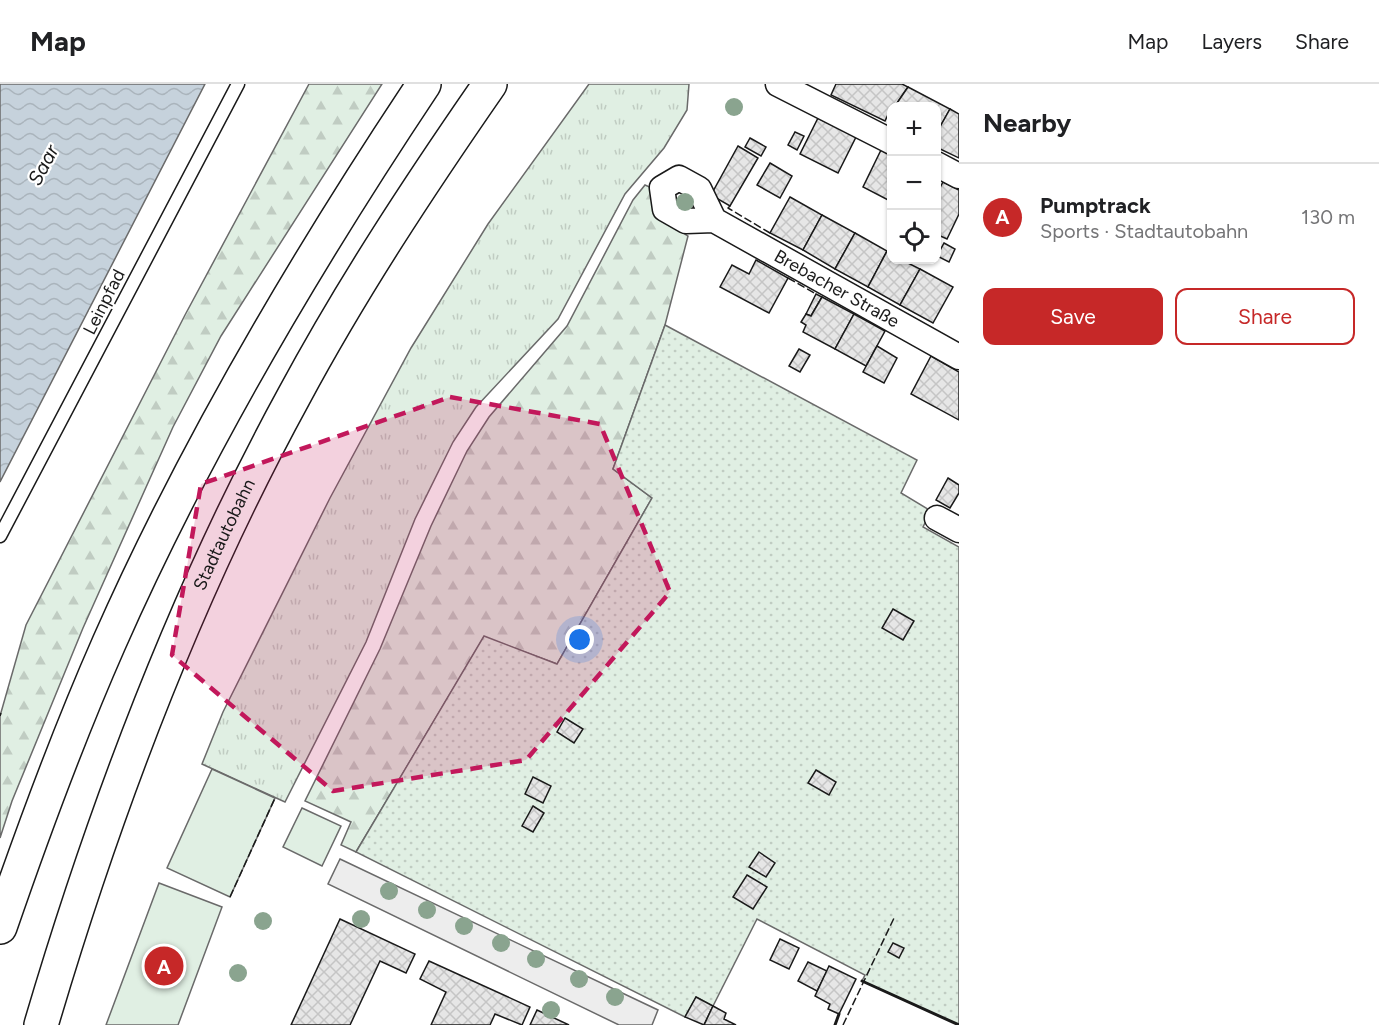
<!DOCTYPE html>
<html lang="en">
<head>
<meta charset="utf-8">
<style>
	:root { --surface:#fff; --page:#f2f2f2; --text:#202124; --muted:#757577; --line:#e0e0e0; --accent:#c62828 }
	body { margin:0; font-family:Figtree,sans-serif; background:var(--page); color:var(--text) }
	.controls { position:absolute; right:18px; top:18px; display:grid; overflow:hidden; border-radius:12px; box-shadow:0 2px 4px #0004 }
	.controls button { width:54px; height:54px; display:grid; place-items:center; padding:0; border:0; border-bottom:2px solid var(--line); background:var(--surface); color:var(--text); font:30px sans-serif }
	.you { position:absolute; left:580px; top:556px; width:21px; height:21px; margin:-15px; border:4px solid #fff; border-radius:50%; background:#1a73e8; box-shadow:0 0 0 9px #1a73e833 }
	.badge { display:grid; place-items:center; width:39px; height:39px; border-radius:50%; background:var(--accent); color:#fff; font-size:20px; font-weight:700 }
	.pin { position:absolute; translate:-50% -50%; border:3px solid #fff; box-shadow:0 2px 6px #0006 }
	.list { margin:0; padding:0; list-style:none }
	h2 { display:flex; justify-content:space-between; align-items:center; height:78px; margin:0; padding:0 24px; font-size:26px }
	h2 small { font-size:20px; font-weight:400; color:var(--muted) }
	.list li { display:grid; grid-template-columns:39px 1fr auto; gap:18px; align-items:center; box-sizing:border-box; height:108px; padding:0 24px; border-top:2px solid var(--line) }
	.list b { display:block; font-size:22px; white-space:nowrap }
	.list p { margin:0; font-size:20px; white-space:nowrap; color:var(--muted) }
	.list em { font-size:20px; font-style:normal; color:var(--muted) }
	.actions { display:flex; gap:12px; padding:18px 24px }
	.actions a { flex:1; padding:14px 0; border:2px solid var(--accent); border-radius:12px; text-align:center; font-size:21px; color:var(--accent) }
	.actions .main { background:var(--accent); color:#fff }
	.icon { flex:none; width:33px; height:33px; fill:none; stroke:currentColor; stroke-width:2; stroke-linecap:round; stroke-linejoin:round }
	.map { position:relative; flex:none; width:959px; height:941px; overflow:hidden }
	header { display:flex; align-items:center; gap:36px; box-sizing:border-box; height:84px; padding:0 30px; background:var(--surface); border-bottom:2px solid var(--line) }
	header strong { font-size:28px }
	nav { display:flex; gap:33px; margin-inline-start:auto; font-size:21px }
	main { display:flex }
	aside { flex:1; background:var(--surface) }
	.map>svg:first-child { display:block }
</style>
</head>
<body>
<header>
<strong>Map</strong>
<nav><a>Map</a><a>Layers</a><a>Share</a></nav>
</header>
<main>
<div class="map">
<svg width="959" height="941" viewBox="0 0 959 941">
	<defs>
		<pattern id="grass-tufts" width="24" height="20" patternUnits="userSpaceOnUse" patternTransform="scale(1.5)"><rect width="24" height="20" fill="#e0efe3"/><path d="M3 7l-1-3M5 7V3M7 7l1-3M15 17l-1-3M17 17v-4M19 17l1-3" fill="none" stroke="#c0ccc2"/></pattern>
		<pattern id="forest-firs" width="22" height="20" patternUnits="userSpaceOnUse" patternTransform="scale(1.5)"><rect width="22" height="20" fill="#e0efe3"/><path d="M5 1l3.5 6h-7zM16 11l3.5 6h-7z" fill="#c0ccc2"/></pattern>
		<pattern id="garden-dots" width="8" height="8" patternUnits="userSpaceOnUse" patternTransform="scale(1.5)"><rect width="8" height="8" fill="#e0efe3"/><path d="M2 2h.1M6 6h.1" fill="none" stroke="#c0ccc2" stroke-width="1.8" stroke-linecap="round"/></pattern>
		<pattern id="water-waves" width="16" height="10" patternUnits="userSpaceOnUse" patternTransform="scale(1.5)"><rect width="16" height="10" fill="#c6d2dc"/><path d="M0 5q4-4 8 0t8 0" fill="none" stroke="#aab4bc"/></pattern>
		<pattern id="building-cross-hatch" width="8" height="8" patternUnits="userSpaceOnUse" patternTransform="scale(1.5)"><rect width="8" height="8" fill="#e6e6e6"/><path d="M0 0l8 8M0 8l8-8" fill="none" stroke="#c5c5c5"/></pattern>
	</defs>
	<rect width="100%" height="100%" fill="#fff"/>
	<path fill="url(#grass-tufts)" stroke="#6a6a6a" stroke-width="1.5" d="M 589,0 L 689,0 L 687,26 L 664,64 L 625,110 L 558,235 L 476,323 L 453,358 L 415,435 L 366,558 L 285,718 L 202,680 L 223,628 L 330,414 L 411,264 L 488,140 Z"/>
	<g fill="url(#forest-firs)" stroke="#6a6a6a" stroke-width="1.5">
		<path d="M 309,0 L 382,0 L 221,252 L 173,343 L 83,544 L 12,717 L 0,754 L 0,632 L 26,541 L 185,231 Z"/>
		<path d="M 645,101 L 652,104 L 656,131 L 688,152 L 665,241 L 613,385 L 652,414 L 557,580 L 484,553 L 356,768 L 341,761 L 351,738 L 305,717 L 380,565 L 431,442 L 467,367 L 489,333 L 567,242 L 633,116 Z"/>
	</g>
	<path fill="url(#garden-dots)" stroke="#6a6a6a" stroke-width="1.5" d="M 665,241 L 917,376 L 901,409 L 931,427 L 923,443 L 959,463 L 959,941 L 862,897 L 865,891 L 757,835 L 713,922 L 696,913 L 685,933 L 356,768 L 484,552 L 557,580 L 652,414 L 613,385 Z"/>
	<g fill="#e0efe3" stroke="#6a6a6a" stroke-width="1.5">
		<path d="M 212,685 L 275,714 L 230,813 L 167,784 Z"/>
		<path d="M 302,724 L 341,742 L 322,782 L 283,763 Z"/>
		<path d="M 159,799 L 222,823 L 178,941 L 106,941 Z"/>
	</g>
	<path fill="#ededed" stroke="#6a6a6a" stroke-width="1.5" d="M 340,775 L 658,926 L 652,941 L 619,941 L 328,800 Z"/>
	<path fill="url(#water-waves)" stroke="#6a6a6a" stroke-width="1.5" d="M 0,0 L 205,0 L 0,398 Z"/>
	<g fill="url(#building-cross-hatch)" stroke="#1a1a1a" stroke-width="1.5">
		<path d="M 836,0 L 902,0 L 908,3 L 895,22 L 892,22 L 885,37 L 831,11 Z"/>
		<path d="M 908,3 L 950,25 L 936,50 L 936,22 L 895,22 Z"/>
		<path d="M 950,25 L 959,30 L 959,74 L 936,63 L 936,50 Z"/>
		<path d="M 818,34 L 856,53 L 838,89 L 800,70 Z"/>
		<path d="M 795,48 L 804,52 L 797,66 L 788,61 Z"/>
		<path d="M 750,54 L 766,63 L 761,72 L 745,63 Z"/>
		<path d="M 738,62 L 758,74 L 730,122 L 711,111 Z"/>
		<path d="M 881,66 L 892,72 L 892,118 L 863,103 Z"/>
		<path d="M 770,79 L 792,92 L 780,114 L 757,101 Z"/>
		<path d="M 943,98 L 959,106 L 959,130 L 947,155 L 936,150 L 936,111 Z"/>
		<path d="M 790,113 L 822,131 L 803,166 L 770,149 Z"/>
		<path d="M 822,131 L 855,149 L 835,185 L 803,166 Z"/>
		<path d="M 855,149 L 887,167 L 868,203 L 835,185 Z"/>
		<path d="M 944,159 L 955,165 L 949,178 L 937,172 Z"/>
		<path d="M 887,167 L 892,169 L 892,176 L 902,176 L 920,185 L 900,221 L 868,203 Z"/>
		<path d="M 756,176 L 788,194 L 769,229 L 720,203 L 732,181 L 749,190 Z"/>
		<path d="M 920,185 L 953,203 L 933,239 L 900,221 Z"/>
		<path d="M 816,210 L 822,213 L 811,232 L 806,230 Z"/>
		<path d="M 822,213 L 854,230 L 835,265 L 803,248 L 806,241 L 801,238 L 806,230 L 811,232 Z"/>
		<path d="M 854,230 L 885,247 L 866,282 L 835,265 Z"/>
		<path d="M 877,262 L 897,274 L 884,299 L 863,288 Z"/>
		<path d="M 799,265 L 810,271 L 800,288 L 789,282 Z"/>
		<path d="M 931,272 L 959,288 L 959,336 L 911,310 Z"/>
		<path d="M 948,394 L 959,401 L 959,409 L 950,424 L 936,416 Z"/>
		<path d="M 893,525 L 914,537 L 903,556 L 882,544 Z"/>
		<path d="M 565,634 L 583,645 L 574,659 L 557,648 Z"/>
		<path d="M 816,686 L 836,698 L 829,711 L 808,699 Z"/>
		<path d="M 533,693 L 551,702 L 543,719 L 525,710 Z"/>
		<path d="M 533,722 L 544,729 L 533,748 L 522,742 Z"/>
		<path d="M 759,768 L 775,779 L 766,793 L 749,783 Z"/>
		<path d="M 747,791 L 767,803 L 753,825 L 733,813 Z"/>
		<path d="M 340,835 L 415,870 L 406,889 L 380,877 L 350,941 L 291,941 Z"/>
		<path d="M 780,855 L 799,864 L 789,885 L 770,876 Z"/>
		<path d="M 893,859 L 904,864 L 899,874 L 888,868 Z"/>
		<path d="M 429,877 L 530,923 L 522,941 L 495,930 L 490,941 L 431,941 L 446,908 L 420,895 Z"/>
		<path d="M 808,878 L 827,887 L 817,907 L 798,897 Z"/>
		<path d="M 829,882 L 856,895 L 839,930 L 828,925 L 830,920 L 815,912 Z"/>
		<path d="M 696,913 L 713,922 L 704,941 L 685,933 Z"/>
		<path d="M 713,922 L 726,929 L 724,935 L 736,941 L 704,941 Z"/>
		<path d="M 537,926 L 569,941 L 530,941 Z"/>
	</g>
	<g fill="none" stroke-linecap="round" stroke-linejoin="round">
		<defs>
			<path id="service" d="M 0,452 L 238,0"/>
			<g id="minor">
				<path d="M 778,0 L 892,58"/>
				<path d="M 936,80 L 959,92"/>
				<path id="s1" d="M 714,136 L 699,105 L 679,94 L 662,104 L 665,125 L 686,137 L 714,136 L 959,273"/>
				<path d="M 937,434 L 959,446"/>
			</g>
			<g id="motorway">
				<path d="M 0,843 C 33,747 68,652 109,559 C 195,364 306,177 424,0"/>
				<path id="s2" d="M 41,941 C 105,724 185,511 294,312 C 352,204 420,101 490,0"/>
			</g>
		</defs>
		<use href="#service" stroke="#1a1a1a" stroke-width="15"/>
		<use href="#minor" stroke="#1a1a1a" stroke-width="27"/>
		<use href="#motorway" stroke="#1a1a1a" stroke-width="36"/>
		<use href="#service" stroke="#fff" stroke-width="12"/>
		<use href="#minor" stroke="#fff" stroke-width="24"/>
		<use href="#motorway" stroke="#fff" stroke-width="33"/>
		<g stroke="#1a1a1a" stroke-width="1.5" stroke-dasharray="8 3" stroke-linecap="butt">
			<path d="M 730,122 L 728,124 L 770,149"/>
			<path d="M 788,194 L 816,210"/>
			<path d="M 0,632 L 1,629"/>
			<path d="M 230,813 L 275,714"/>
			<path d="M 843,941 L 895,832"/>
		</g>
		<g stroke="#1a1a1a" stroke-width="3">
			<path d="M 862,897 L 959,941"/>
			<path d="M 835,941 L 839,930"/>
		</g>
	</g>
	<g fill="#8aa48f">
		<circle cx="734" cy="23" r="9"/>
		<circle cx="685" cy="118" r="9"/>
		<circle cx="389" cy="807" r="9"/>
		<circle cx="427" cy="826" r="9"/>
		<circle cx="361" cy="835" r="9"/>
		<circle cx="263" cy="837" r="9"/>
		<circle cx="464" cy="842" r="9"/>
		<circle cx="501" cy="859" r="9"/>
		<circle cx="536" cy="875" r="9"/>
		<circle cx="238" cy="889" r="9"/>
		<circle cx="579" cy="895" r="9"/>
		<circle cx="615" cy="913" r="9"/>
		<circle cx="551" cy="926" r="9"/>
	</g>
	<path fill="#c2185b" fill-opacity="0.2" stroke="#c2185b" stroke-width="4.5" stroke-dasharray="12 8" stroke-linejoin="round" d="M 450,313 L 600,340 L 670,508 L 526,676 L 333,707 L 172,571 L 201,400 Z"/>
	<g text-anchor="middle" stroke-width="4.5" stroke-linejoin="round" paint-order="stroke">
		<g font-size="18" fill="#1a1a1a" stroke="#fff">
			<text dy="6" stroke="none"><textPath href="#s1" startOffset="291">Brebacher Straße</textPath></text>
			<text transform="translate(104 218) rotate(-63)" y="6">Leinpfad</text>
			<text dy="6" stroke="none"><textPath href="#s2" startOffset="524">Stadtautobahn</textPath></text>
		</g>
		<g font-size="20" font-style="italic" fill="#1a1a1a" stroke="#fff">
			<text transform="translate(43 81) rotate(-62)" y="7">Saar</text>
		</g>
	</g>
</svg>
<div class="controls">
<button>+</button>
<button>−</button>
<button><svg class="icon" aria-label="locate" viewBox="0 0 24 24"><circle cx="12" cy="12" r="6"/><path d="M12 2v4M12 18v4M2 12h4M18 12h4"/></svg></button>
</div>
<div class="you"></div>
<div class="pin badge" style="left:164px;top:882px">A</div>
</div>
<aside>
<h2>Nearby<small></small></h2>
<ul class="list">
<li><span class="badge">A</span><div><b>Pumptrack</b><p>Sports · Stadtautobahn</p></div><em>130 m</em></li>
</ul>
<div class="actions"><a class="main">Save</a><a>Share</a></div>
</aside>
</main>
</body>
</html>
